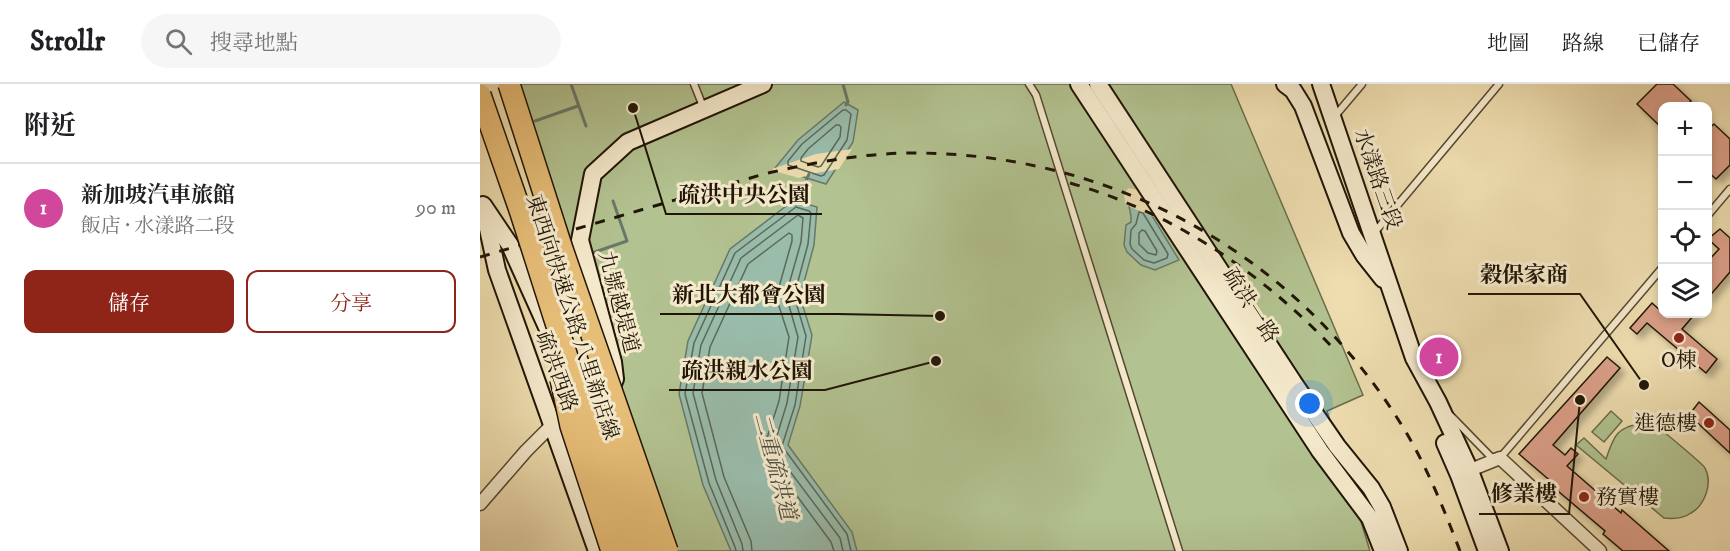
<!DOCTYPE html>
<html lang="zh-TW">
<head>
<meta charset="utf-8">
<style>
	:root { --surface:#fff; --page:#f6f6f6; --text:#202124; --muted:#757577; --line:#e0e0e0; --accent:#8f2418 }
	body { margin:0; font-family:"IM FELL DW Pica","Noto Serif TC",serif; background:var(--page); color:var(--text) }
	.controls { position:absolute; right:18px; top:18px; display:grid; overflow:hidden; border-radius:12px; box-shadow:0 3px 9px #0003 }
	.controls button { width:54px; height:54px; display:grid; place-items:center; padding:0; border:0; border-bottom:2px solid var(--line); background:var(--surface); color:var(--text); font:30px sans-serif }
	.you { position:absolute; left:830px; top:320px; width:21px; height:21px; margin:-15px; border:4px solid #fff; border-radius:50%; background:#1a73e8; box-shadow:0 0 0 9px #1a73e833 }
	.badge { display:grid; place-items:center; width:39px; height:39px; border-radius:50%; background:var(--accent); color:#fff; font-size:20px; font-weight:700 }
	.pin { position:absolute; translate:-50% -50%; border:3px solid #fff; box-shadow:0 2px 6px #0006 }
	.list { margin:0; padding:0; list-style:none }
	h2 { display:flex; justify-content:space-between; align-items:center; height:78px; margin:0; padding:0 24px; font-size:26px }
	h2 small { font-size:20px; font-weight:400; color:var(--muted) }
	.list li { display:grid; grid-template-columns:39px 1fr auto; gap:18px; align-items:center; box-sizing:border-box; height:90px; padding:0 24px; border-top:2px solid var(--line) }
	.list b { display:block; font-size:22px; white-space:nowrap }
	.list p { margin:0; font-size:20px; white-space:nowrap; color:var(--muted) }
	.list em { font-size:20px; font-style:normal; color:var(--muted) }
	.actions { display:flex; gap:12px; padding:18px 24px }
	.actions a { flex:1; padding:14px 0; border:2px solid var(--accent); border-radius:12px; text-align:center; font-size:21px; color:var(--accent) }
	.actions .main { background:var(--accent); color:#fff }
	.icon { flex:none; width:33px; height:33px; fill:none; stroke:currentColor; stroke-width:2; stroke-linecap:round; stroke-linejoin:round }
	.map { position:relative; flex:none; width:1250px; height:467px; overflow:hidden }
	header { display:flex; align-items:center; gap:36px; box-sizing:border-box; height:84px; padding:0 30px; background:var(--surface); border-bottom:2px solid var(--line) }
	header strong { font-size:28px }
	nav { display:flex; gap:33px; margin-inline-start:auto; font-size:21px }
	.search { width:420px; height:54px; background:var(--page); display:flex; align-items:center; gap:15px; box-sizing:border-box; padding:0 21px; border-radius:33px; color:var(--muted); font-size:22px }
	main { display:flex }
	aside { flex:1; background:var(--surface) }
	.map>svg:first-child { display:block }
</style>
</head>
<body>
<header>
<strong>Strollr</strong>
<div class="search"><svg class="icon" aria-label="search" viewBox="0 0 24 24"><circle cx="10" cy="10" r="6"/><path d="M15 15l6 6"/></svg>搜尋地點</div>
<nav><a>地圖</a><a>路線</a><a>已儲存</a></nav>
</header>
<main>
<aside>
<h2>附近<small></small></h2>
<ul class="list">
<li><span class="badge" style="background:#d1479c">1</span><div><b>新加坡汽車旅館</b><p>飯店 · 水漾路二段</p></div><em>90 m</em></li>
</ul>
<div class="actions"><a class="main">儲存</a><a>分享</a></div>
</aside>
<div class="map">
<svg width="1250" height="467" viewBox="0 0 1250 467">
	<defs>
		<filter id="shadow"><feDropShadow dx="5" dy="5" stdDeviation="3" flood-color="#0004"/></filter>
	</defs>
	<rect width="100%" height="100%" fill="#eeddaf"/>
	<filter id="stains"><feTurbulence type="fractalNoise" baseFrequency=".00333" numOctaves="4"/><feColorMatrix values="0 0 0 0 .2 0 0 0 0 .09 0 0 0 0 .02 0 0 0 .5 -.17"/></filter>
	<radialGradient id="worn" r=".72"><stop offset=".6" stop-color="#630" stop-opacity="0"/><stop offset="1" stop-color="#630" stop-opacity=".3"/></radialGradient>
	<g fill="#b2c290" stroke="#696c4b" stroke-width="1.5">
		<path d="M 23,0 L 751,0 L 883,311 L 847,327 L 890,467 L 184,467 Z"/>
		<path d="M 1131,327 L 1142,337 L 1124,358 L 1112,348 Z"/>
		<path d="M 1163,339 C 1168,339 1173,340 1176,342 C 1182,346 1223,380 1225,384 C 1233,399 1225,421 1211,429 C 1204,434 1193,435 1184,434 L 1096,361 L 1104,354 L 1126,375 C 1134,351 1137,343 1163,339 Z"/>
	</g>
	<g fill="#99bcab" stroke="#697969" stroke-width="1.5">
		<path d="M 364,18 L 378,26 L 373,58 L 346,100 L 295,84 L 318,56 Z"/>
		<path d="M 657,107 L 699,176 L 675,186 L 661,181 L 647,168 L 644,161 L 646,141 L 651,138 L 651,132 L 647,112 Z"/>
		<path d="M 314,116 L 337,123 L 334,161 L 320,213 L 332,251 L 320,322 L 308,361 L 372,448 L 377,467 L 251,467 L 223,401 L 199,310 L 208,257 L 250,165 Z"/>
	</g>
	<g fill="#eeddaf">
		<path d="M 372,65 L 359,85 L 336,89 L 319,94 L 294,87 L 292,85 L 336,70 Z"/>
		<path d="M 648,104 L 659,106 L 676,134 L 646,121 L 644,112 Z"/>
	</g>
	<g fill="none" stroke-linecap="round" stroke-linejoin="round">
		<g stroke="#5c6858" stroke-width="1.5">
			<path d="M 363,26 L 366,26 L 371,30 L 367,56 L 344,91 L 341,92 L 308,81 L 308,77 L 322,60 Z"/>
			<path d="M 356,41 L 359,41 L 361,43 L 360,53 L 341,82 L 338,83 L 321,77 L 321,74 L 328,65 Z"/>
			<path d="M 659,128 L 663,129 L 688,170 L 687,174 L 674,179 L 664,176 L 652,165 L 650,160 L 651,146 L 656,140 Z"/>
			<path d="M 662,146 L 665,147 L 677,167 L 676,171 L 668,169 L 659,160 L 659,149 Z"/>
			<path d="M 256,467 L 255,463 L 229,399 L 205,310 L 214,259 L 255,169 L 316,123 L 329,127 L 331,129 L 328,160 L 314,212 L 326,252 L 315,321 L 302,362 L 367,450 L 371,467"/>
			<path d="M 263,467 L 262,460 L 236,396 L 213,309 L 221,261 L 261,174 L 318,131 L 323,134 L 321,158 L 306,211 L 318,253 L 307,319 L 295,358 L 295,364 L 297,370 L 360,454 L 363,467"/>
			<path d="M 272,467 L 271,457 L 244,393 L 222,309 L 230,263 L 268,180 L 309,149 L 312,151 L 312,157 L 297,210 L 298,219 L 309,253 L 299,317 L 286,357 L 286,366 L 289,374 L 351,458 L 354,467"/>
		</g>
		<g stroke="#697969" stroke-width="3">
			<path d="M 91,0 L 106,42"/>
			<path d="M 363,0 L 368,18 L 366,21"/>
			<path d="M 55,37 L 98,22"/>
			<path d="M 316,120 L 329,90"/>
			<path d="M 112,169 L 147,157 L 133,117"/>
		</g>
	</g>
	<g fill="#da9e87" stroke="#201506" stroke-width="1.5" filter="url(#shadow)">
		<path d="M 1177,0 L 1193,0 L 1211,17 L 1206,22 L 1182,22 L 1182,44 L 1157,20 Z"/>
		<path d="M 1234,40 L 1250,55 L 1250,81 L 1236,95 L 1227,87 L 1227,46 Z"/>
		<path d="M 1240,145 L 1250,154 L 1250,188 L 1227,215 L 1227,178 L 1239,165 L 1228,155 Z"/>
		<path d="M 1172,219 L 1182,228 L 1182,230 L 1215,230 L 1202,245 L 1237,275 L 1226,289 L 1167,239 L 1157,250 L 1150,244 Z"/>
		<path d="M 1127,273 L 1140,284 L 1073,361 L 1085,371 L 1091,364 L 1098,370 L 1087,382 L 1141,429 L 1142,426 L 1189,467 L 1143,467 L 1123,450 L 1125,447 L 1072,402 L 1074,400 L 1039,370 Z"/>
		<path d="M 1219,318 L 1250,346 L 1250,369 L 1209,331 Z"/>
	</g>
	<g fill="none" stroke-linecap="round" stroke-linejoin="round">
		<defs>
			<g id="lane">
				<path d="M 214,0 L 224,25"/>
				<path d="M 549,0 L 556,11 L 699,467"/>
				<path d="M 855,32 L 882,0"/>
				<path d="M 1228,131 L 1250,105"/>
				<path d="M 894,149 L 1019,0"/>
				<path d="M 971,332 L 1011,373 L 1020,374 L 1182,184"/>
			</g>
			<g id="street">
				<path d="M 983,389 L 1020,374 L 1120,467"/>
				<path d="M 0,420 L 46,367 L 73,340"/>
			</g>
			<g id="secondary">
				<path d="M 599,0 L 840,367 L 890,434 L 903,467"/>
				<path d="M 618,0 L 813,298 L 857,362 L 891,404 L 902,423 L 919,467"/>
				<path d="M 805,0 L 813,6 L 823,22 L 871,149 L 884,171 L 903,195"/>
				<path d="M 841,0 L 934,274 L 958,318 L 990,387 L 1020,467"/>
				<path d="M 3,121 L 30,161 L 75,261"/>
				<path d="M 5,131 L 17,186 L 117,467"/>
				<path d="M 93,304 L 96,311 L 110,314 L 127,308 L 132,302 L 135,295 L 133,278 L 100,156 L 113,90 L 148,58 L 283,0"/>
				<path d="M 965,359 L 979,391 L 1007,467"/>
			</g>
		</defs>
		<use href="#lane" stroke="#544730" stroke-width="9"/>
		<use href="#street" stroke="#544730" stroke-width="15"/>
		<use href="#secondary" stroke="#201506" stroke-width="20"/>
		<use href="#lane" stroke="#f4e9cb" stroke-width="6"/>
		<use href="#street" stroke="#f4e9cb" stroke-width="12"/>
		<use href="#secondary" stroke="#f4e9cb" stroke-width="16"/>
		<g stroke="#201506" stroke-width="3" stroke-dasharray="10 10" stroke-linecap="butt">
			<path d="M 590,99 C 692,128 781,188 853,264"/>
			<path d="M 0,173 L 284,90 C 331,79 378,70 427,69 C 629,67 814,168 921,340 C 946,380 963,423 980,467"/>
		</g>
		<defs>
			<g id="highway-bridge">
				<path d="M 29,0 L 81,162 L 187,467"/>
				<path d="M 0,11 L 41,129 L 149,467"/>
				<path d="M 81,295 L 91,342 L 132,467"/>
				<path d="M 133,356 L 169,467"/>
			</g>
		</defs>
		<use href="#highway-bridge" stroke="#201506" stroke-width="24" stroke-linecap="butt"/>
		<use href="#highway-bridge" stroke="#e7be78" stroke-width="21"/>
	</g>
	<g fill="#8f2418" stroke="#f4e9cb" stroke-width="2">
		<circle cx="1199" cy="254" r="6"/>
		<circle cx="1229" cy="339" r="6"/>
		<circle cx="1104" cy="413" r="6"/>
	</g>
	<g text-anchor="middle" stroke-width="6" stroke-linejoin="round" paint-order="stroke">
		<g font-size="21" fill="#201506" stroke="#f4e9cb">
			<text transform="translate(898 95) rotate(71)" y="7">水漾路三段</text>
			<text transform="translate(139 218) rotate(75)" y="7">九號越堤道</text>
			<text transform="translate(771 221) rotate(57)" y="7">疏洪一路</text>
			<text transform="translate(93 233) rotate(72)" y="7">東西向快速公路 八里新店線</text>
			<text transform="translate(77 287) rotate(70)" y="7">疏洪西路</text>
		</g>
		<g font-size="21" fill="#201506" stroke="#f4e9cb">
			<text x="1199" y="283">O棟</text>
			<text x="1217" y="346" text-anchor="end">進德樓</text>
			<text x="1116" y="420" text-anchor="start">務實樓</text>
		</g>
		<g font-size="22" font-style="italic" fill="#4a4f40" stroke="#f4e9cb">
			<text transform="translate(296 382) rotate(75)" y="8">二重疏洪道</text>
		</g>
	</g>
	<path fill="none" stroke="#201506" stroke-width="2" d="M153 24L186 130H342M1164 301L1100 210H988M460 232L358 230H180M456 277L345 306H189M1100 316L1089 430H999"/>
	<g fill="#201506" stroke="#f4e9cb" stroke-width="2">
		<circle cx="153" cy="24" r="6"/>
		<circle cx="1164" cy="301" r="6"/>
		<circle cx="460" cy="232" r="6"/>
		<circle cx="456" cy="277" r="6"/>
		<circle cx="1100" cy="316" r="6"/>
	</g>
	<g font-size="22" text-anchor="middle" font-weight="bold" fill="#201506" stroke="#f4e9cb" stroke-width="6" stroke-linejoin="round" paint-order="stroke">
		<text x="264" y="118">疏洪中央公園</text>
		<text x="1044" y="198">穀保家商</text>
		<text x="269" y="218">新北大都會公園</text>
		<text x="267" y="294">疏洪親水公園</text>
		<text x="1044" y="417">修業樓</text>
	</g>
	<rect width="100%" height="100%" filter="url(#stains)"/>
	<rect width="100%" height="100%" fill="url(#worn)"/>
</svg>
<div class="controls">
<button>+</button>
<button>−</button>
<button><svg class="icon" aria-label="locate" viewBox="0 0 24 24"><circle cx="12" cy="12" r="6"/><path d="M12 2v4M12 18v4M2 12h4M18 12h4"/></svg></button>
<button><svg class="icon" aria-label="layers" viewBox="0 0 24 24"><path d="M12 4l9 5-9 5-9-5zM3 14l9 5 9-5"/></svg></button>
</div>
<div class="you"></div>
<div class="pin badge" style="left:959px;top:273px;background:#d1479c">1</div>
</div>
</main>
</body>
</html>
